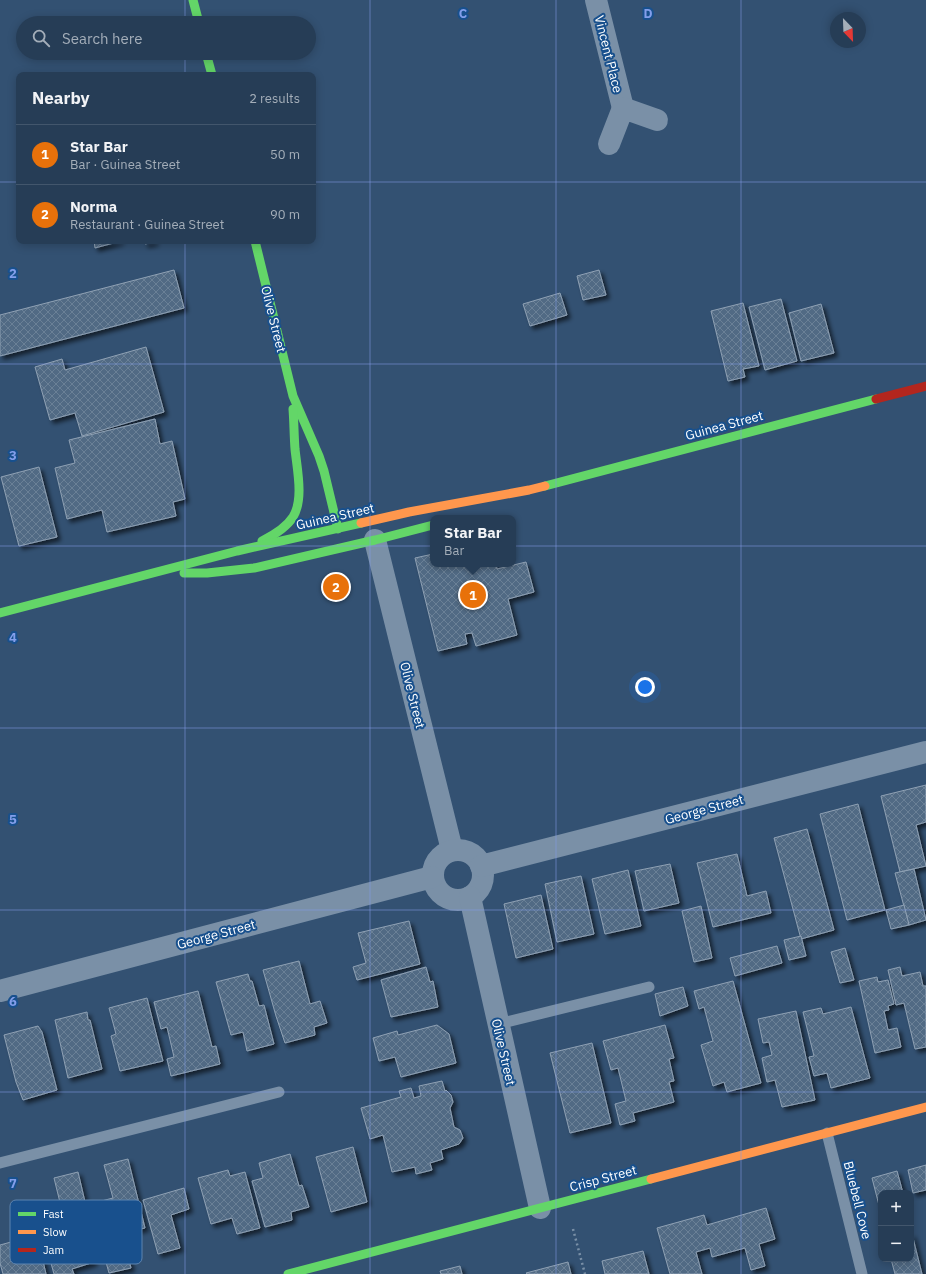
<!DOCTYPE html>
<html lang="en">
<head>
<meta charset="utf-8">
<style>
	:root { --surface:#263d56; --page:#2e445c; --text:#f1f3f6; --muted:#a4aeb9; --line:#42566c; --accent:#bca0f2 }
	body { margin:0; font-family:"IBM Plex Sans",sans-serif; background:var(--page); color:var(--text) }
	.controls { position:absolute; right:12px; bottom:12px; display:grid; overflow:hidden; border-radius:8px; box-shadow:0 2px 10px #0003 }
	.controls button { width:36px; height:36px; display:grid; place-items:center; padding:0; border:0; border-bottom:1px solid var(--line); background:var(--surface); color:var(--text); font:20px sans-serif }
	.compass { position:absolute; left:830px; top:12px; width:36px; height:36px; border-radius:50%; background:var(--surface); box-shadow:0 2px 10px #0003; rotate:157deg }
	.you { position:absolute; left:645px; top:687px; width:14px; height:14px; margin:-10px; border:3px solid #fff; border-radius:50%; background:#1a73e8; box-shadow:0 0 0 6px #1a73e833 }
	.badge { display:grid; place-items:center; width:26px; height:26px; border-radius:50%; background:var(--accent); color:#fff; font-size:13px; font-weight:700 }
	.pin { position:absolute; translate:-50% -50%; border:2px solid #fff; box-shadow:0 1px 4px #0006 }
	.popup { position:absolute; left:430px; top:515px; width:86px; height:52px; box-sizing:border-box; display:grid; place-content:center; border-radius:8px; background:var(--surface); filter:drop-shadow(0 1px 3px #0005); font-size:13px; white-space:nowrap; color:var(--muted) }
	.popup b { font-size:15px; color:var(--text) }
	.popup::after { content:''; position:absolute; left:50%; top:100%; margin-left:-8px; border:8px solid transparent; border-top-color:var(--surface) }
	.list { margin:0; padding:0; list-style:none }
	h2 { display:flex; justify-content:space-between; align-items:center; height:52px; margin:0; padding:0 16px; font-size:17px }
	h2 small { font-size:13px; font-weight:400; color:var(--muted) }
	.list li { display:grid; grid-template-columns:26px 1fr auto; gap:12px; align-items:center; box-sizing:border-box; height:60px; padding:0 16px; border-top:1px solid var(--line) }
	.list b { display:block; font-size:15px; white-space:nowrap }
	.list p { margin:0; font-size:13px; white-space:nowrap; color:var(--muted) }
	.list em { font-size:13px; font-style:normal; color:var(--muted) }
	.icon { flex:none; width:22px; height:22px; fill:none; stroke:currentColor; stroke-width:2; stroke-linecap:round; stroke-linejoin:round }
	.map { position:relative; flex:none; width:926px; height:1274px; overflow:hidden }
	.search { position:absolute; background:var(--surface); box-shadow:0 2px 10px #0003; left:16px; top:16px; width:300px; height:44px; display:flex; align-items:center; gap:10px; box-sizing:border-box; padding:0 14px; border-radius:22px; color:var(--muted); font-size:15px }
	.panel { position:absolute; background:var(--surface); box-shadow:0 2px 10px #0003; left:16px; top:72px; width:300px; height:172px; border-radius:8px }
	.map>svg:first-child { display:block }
</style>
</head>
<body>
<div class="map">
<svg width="926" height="1274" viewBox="0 0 926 1274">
	<defs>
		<pattern id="building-cross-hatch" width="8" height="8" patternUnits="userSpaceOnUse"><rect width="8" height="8" fill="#516a84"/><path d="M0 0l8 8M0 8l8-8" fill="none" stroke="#6b8096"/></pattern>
		<filter id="shadow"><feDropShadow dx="3.5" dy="3.5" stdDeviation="2" flood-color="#0009"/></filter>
	</defs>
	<rect width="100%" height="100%" fill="#335172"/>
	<g fill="url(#building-cross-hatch)" stroke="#8fa1b4" filter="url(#shadow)">
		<path d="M 94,241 L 121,241 L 95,248 Z"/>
		<path d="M 144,241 L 155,241 L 155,242 L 145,244 Z"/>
		<path d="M 174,270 L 184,308 L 0,356 L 0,315 Z"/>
		<path d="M 599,270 L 606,295 L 583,300 L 577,276 Z"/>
		<path d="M 560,293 L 567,315 L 530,326 L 523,304 Z"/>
		<path d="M 781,299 L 797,361 L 765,370 L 749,307 Z"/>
		<path d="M 743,303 L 759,366 L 743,369 L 745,377 L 728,381 L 711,311 Z"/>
		<path d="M 821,304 L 834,353 L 801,361 L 789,313 Z"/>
		<path d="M 146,347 L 164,412 L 82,436 L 75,413 L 50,420 L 35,367 L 62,359 L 65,370 Z"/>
		<path d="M 155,419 L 160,444 L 172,441 L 185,499 L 173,502 L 176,516 L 107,532 L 102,510 L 67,519 L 55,468 L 75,463 L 69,440 Z"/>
		<path d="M 39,467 L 57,537 L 19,546 L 1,477 Z"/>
		<path d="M 433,554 L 433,564 L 496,564 L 497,569 L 526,562 L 534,592 L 508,599 L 517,635 L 476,646 L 472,633 L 465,634 L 467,644 L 438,651 L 415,558 Z"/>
		<path d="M 926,785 L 926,822 L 916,825 L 926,866 L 900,872 L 881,796 Z"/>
		<path d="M 858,804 L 885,910 L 847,920 L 820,814 Z"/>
		<path d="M 807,829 L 834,930 L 801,939 L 774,838 Z"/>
		<path d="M 737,854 L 747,896 L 766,891 L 771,913 L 713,927 L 697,863 Z"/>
		<path d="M 670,864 L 679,903 L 644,911 L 635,871 Z"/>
		<path d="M 914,869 L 926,920 L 909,925 L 895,873 Z"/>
		<path d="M 628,870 L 641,926 L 605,934 L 592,879 Z"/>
		<path d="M 581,876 L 594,934 L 557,942 L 545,884 Z"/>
		<path d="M 541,895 L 553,949 L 516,958 L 504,904 Z"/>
		<path d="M 904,905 L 909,925 L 891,929 L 886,910 Z"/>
		<path d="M 701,906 L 712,958 L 694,962 L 682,911 Z"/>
		<path d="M 409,921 L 420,964 L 357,980 L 353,967 L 366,963 L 358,933 Z"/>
		<path d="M 801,936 L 806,956 L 789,960 L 784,940 Z"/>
		<path d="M 777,946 L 782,963 L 735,976 L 730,958 Z"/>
		<path d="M 845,948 L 854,980 L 840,983 L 831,952 Z"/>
		<path d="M 299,961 L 310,1004 L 320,1001 L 327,1023 L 314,1027 L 315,1035 L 285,1043 L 276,1016 L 263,970 Z"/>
		<path d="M 426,967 L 430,982 L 433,981 L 438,1007 L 391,1017 L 381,980 Z"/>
		<path d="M 900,967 L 902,976 L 920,972 L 923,986 L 926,986 L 926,1047 L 915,1049 L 904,1003 L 896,1005 L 888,970 Z"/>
		<path d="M 248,974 L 250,981 L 252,981 L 259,1006 L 264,1005 L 274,1044 L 247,1051 L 243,1032 L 231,1035 L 216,982 Z"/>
		<path d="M 877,977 L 878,982 L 888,980 L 894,1004 L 888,1006 L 889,1010 L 884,1011 L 888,1030 L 897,1028 L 901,1047 L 875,1053 L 859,981 Z"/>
		<path d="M 733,981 L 761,1083 L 727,1092 L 724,1082 L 713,1086 L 701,1045 L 713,1041 L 704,1007 L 699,1009 L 694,991 Z"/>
		<path d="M 683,987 L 688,1006 L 660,1016 L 655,994 Z"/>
		<path d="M 198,991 L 212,1047 L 216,1046 L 220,1064 L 171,1076 L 167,1059 L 174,1057 L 167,1027 L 161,1029 L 154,1002 Z"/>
		<path d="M 147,998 L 163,1061 L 120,1071 L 111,1036 L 116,1034 L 109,1008 Z"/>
		<path d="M 851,1007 L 870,1078 L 831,1088 L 827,1073 L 814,1076 L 809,1057 L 814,1056 L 803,1012 L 821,1008 L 823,1014 Z"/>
		<path d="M 796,1011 L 815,1100 L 782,1107 L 775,1080 L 767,1082 L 762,1058 L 772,1055 L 769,1042 L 763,1043 L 758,1019 Z"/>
		<path d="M 87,1012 L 88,1020 L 90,1020 L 102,1069 L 68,1078 L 55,1020 Z"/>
		<path d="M 437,1025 L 449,1034 L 456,1063 L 401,1077 L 395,1057 L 379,1061 L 373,1038 L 397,1031 L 398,1035 Z"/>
		<path d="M 665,1025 L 674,1058 L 669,1059 L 674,1081 L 669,1082 L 674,1102 L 633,1113 L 635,1121 L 620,1125 L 615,1104 L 626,1101 L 618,1068 L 611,1070 L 603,1041 Z"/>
		<path d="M 38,1026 L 42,1032 L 57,1090 L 23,1100 L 16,1082 L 4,1035 Z"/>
		<path d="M 592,1043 L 611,1123 L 570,1133 L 550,1053 Z"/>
		<path d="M 442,1081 L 445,1091 L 446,1090 L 451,1095 L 453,1102 L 450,1108 L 454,1127 L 460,1130 L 463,1138 L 459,1144 L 441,1150 L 443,1159 L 430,1163 L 432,1170 L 416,1174 L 415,1167 L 392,1172 L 383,1135 L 370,1139 L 361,1108 L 401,1097 L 399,1091 L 411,1088 L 414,1098 L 421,1096 L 419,1086 Z"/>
		<path d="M 353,1147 L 367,1202 L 331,1212 L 316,1157 Z"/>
		<path d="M 290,1154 L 299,1186 L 302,1185 L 309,1207 L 291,1212 L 292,1220 L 265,1227 L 252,1181 L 263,1178 L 259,1163 Z"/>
		<path d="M 128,1159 L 145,1228 L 122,1233 L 131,1268 L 109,1273 L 90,1204 L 113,1198 L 104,1165 Z"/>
		<path d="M 926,1165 L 926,1190 L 913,1193 L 908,1170 Z"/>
		<path d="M 228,1170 L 230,1176 L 245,1172 L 260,1228 L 237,1234 L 232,1218 L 211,1224 L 198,1178 Z"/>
		<path d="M 897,1171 L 903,1193 L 881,1193 L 881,1213 L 872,1178 Z"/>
		<path d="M 78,1172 L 93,1236 L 88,1238 L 94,1262 L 72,1269 L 74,1274 L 54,1274 L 45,1241 L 68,1235 L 54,1178 Z"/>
		<path d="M 184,1188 L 189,1209 L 171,1215 L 180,1248 L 158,1254 L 143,1200 Z"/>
		<path d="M 766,1208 L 775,1239 L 759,1244 L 765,1266 L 751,1270 L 745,1248 L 712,1257 L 710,1248 L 696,1252 L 702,1274 L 670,1274 L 657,1228 L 704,1215 L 707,1225 Z"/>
		<path d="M 911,1234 L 912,1234 L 922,1274 L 895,1274 L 891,1259 L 911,1259 Z"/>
		<path d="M 37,1235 L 46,1274 L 3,1274 L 0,1263 L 0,1245 Z"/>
		<path d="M 643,1251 L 649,1274 L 605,1274 L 602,1261 Z"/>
		<path d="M 568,1262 L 571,1274 L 527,1274 L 526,1273 Z"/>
		<path d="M 460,1266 L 462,1274 L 441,1274 L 440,1271 Z"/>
	</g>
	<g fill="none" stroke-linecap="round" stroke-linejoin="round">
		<path stroke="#7a90a7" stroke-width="2.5" stroke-dasharray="2 3" stroke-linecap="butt" d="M 573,1229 L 585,1274"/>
		<g stroke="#7a90a7" stroke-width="11">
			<path d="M 498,1024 L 649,987"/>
			<path d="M 827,1133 L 862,1274"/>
			<path d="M 0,1163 L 279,1092"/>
		</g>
		<g stroke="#7a90a7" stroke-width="22">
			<path d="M 596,0 L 623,108"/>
			<path d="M 609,144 L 623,108 L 657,120"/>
			<path d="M 375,540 L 452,850"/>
			<circle cx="458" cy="875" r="25"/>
			<path d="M 481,866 L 926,752"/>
			<path d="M 470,897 L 540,1208"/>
			<path d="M 0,991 L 432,877"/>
		</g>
		<g stroke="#63d668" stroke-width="9">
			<path d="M 193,0 L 199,23"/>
			<path d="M 206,53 L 212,75"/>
			<path d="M 255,241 L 293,396 L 319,456 L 324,471 L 338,529"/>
			<path d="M 545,486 L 876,399"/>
			<path d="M 262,541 C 274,535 286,528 293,517 C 304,499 297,469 295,449 C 294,436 294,422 293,409"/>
			<path d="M 184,573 L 207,573 L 254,568 L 375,540 L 433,525"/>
			<path d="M 0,613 L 237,551 L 361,523"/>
			<path d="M 288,1274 L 651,1179"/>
		</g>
		<g stroke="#ff974d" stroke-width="9">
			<path d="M 361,523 L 409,512 L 529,490 L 545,486"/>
			<path d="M 651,1179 L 926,1107"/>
		</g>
		<path stroke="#b3261e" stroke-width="9" d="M 876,399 L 926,386"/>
	</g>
	<path fill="none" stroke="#839eea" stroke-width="1" stroke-opacity="0.55" d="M 185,0 L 185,23M 370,0 L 370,1274M 556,0 L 556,1274M 741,0 L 741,1274M 185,53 L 185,75M 0,182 L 19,182M 313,182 L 926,182M 185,241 L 185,1274M 0,364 L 926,364M 0,546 L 926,546M 0,728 L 926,728M 0,910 L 926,910M 0,1092 L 926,1092"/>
	<g text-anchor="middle" stroke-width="4" stroke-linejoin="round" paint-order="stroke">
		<g font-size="13" fill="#fff" stroke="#18508d">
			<text transform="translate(609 54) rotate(76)" y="5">Vincent Place</text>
			<text transform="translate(274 319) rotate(76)" y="5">Olive Street</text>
			<text transform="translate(724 425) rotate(-15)" y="5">Guinea Street</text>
			<text transform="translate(335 516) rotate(-13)" y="5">Guinea Street</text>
			<text transform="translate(413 695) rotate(76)" y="5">Olive Street</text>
			<text transform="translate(704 809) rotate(-15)" y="5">George Street</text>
			<text transform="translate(216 934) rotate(-15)" y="5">George Street</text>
			<text transform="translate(504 1052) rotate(77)" y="5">Olive Street</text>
			<text transform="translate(603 1178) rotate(-15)" y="5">Crisp Street</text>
			<text transform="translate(858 1200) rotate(76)" y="5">Bluebell Cove</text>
		</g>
	</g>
	<rect x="10" y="1200" width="132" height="64" rx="6" fill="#18508d" stroke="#5d84af" stroke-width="1"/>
	<rect x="18" y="1212" width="18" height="4" fill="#63d668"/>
	<rect x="18" y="1230" width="18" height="4" fill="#ff974d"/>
	<rect x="18" y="1248" width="18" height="4" fill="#b3261e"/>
	<g font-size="11" fill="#fff">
		<text x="43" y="1218">Fast</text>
		<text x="43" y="1236">Slow</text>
		<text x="43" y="1254">Jam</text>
	</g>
	<g font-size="13" text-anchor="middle" font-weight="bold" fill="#839eea" stroke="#18508d" stroke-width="4" stroke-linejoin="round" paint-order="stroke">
		<text x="463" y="18">C</text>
		<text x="648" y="18">D</text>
		<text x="13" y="278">2</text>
		<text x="13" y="460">3</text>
		<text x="13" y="642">4</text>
		<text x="13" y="824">5</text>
		<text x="13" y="1006">6</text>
		<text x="13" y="1188">7</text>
	</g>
</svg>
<div class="controls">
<button>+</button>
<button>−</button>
</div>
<svg class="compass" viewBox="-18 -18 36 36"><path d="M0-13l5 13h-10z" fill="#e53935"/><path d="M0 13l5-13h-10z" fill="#a4aeb9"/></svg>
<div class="you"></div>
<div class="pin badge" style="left:473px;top:595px;background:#e8710a">1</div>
<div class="popup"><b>Star Bar</b>Bar</div>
<div class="pin badge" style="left:336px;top:587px;background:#e8710a">2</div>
<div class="search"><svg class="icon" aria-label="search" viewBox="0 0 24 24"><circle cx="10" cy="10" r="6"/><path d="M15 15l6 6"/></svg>Search here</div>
<section class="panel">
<h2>Nearby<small>2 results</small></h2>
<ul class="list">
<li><span class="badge" style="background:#e8710a">1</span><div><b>Star Bar</b><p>Bar · Guinea Street</p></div><em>50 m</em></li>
<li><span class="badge" style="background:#e8710a">2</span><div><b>Norma</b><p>Restaurant · Guinea Street</p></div><em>90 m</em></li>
</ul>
</section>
</div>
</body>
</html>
